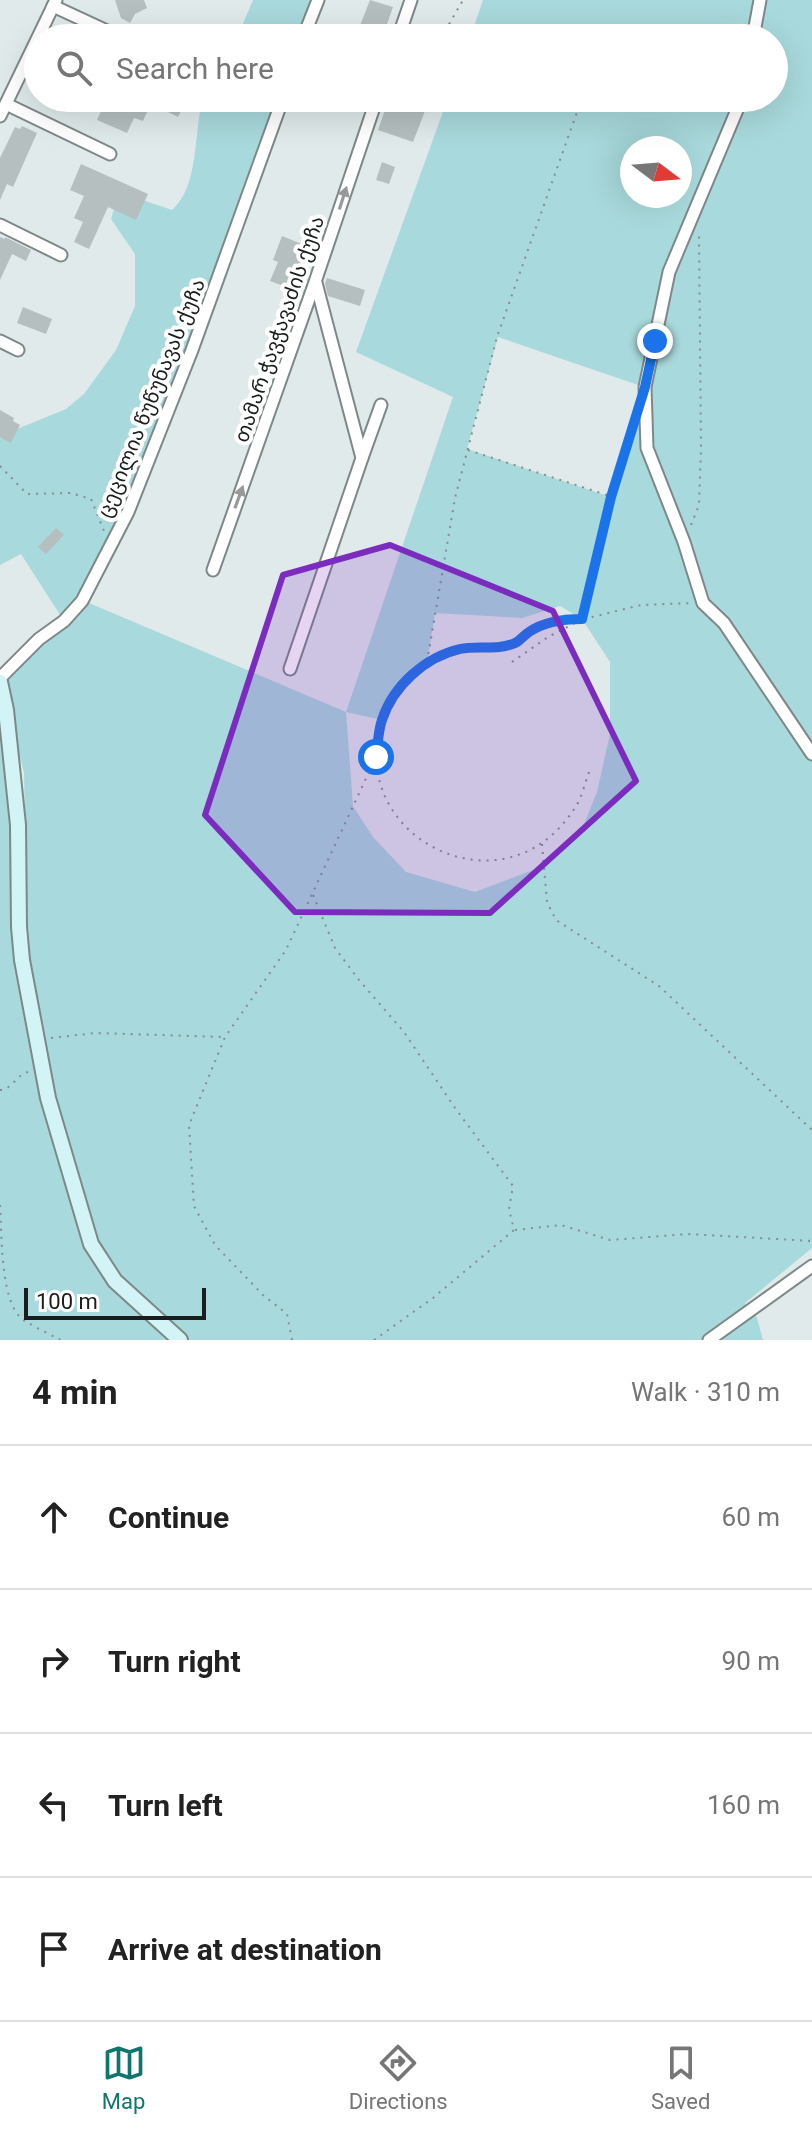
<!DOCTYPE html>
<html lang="en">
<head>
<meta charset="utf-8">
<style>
	:root { --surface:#fff; --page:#f2f2f2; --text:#222; --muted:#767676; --line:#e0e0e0; --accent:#0f766e }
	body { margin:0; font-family:Roboto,"Noto Sans Georgian",sans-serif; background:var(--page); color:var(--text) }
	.compass { position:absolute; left:620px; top:136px; width:72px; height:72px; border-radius:50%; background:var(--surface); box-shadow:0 8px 32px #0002; rotate:106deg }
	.scale { position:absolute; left:24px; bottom:20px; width:182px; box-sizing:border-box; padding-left:8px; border:4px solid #191d1d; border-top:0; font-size:22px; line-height:28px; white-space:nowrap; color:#191d1d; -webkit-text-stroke:6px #fff; paint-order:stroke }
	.stop { position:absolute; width:24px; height:24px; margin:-18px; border:6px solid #1a73e8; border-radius:50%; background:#fff }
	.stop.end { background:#1a73e8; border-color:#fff; box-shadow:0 2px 8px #0008 }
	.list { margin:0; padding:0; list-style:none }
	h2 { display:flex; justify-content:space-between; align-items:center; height:104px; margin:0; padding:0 32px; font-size:34px }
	h2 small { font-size:26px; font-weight:400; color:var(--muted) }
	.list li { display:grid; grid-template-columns:52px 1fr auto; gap:24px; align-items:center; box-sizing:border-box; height:144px; padding:0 32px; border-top:2px solid var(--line) }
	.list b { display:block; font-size:30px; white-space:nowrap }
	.list em { font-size:26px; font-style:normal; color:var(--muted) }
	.icon { flex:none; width:44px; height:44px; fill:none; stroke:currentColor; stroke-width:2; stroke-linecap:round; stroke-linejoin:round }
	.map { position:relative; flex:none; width:812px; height:1340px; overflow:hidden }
	.search { position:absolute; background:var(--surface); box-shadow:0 8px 32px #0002; left:24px; right:24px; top:24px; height:88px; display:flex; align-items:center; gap:20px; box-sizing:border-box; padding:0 28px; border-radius:44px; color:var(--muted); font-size:30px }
	.sheet { height:680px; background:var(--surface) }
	nav { display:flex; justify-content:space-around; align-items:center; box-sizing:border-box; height:112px; border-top:2px solid var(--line); background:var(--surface); font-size:22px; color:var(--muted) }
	nav a { display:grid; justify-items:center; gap:4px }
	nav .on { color:var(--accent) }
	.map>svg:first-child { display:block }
</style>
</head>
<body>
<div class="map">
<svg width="812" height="1340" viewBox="0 0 812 1340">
	<rect width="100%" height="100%" fill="#e0eaeb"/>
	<g fill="#a8d9dc" fill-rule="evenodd">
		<path d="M 253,0 L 318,0 L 303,38 L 237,38 Z"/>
		<path d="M 483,0 L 812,0 L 812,1248 L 745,1303 L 757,1318 L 763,1340 L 0,1340 L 0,678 L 64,621 L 21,554 L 0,565 L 0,436 L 66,409 L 84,394 L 116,350 L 135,306 L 135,254 L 111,219 L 117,199 L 134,197 L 172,210 C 200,185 193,133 203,98 L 283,98 L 159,439 L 82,600 L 346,712 L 453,397 L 356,352 L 448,98 L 774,98 L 774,38 L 470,38 ZM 632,148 L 680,148 L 680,196 L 632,196 ZM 498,337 L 644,387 L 611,497 L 467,449 ZM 560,606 L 582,619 L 610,662 L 610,734 L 597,792 L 582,829 L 544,866 L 475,892 L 406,872 L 373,837 L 353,806 L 346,712 L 382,720 L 399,688 L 427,663 L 435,613 L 522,618 ZM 8,712 L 24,772 L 27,914 L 26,913 Z"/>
	</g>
	<g fill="#b5bfc0">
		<path d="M 115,0 L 144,0 L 147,8 L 135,14 L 130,23 L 121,18 Z"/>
		<path d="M 370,0 L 393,7 L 382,38 L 351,38 L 355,27 L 359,28 Z"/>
		<path d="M 62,25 L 89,38 L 56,38 Z"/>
		<path d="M 73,98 L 133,98 L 131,103 L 148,110 L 143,121 L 134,118 L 127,133 L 97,120 L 102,109 L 73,100 Z"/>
		<path d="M 162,98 L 187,98 L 178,117 L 158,107 Z"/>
		<path d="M 389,98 L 430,98 L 413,142 L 378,130 Z"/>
		<path d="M 22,126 L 37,133 L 13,187 L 7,184 L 0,200 L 0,158 L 15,127 L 20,129 Z"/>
		<path d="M 382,162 L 395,167 L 389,184 L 376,180 Z"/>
		<path d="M 81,164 L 148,194 L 136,220 L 108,207 L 89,249 L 74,242 L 83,222 L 74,218 L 84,196 L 70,190 Z"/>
		<path d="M 282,236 L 309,247 L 300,270 L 304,272 L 297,291 L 270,281 L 278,262 L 273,260 Z"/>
		<path d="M 0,237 L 5,239 L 5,237 L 31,250 L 26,261 L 12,254 L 0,280 Z"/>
		<path d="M 327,278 L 365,290 L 360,306 L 328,296 L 325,284 Z"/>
		<path d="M 23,307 L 52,319 L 46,334 L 17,323 Z"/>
		<path d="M 0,410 L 14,418 L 13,421 L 20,425 L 11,443 L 0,437 Z"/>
		<path d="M 56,528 L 64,535 L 46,554 L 38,547 Z"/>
	</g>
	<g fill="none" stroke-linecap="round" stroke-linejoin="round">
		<defs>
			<g id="minor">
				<path d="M 53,6 L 122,38"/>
				<path d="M 303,38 L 318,0"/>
				<path d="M 398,38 L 411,0"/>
				<path d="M 753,38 L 760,0"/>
				<path d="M 742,98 L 669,272 L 645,387 L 647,448 L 684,542 L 703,603 L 724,623 L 812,754"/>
				<path d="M 6,104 L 110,154"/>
				<path d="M 0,116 L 56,0"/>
				<path d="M 0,225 L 61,255"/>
				<path d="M 0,341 L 18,350"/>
				<path d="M 362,458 L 381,405"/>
				<path d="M 213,570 L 315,282 L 377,98"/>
				<path d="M 290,669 L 362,458 L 316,283"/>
				<path d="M 0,678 L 39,639 L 64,621 L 82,601 L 128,512 L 192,350 L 283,98"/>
				<path d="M 709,1340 L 812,1266"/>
			</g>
			<path id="secondary" d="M 0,682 L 6,710 L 18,825 L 19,927 L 22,960 L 48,1098 L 91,1244 L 115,1281 L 180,1340"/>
		</defs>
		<use href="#minor" stroke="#7e8888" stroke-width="15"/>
		<use href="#secondary" stroke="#7e8888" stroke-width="18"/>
		<g stroke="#868e8e" stroke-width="2" stroke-dasharray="2 6" stroke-linecap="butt">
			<path d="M 441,38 L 463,0"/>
			<path d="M 468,450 L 610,496"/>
			<path d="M 0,466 L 27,494 L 71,493 L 91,499 L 104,531"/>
			<path d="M 691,525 L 699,505 L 701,449 L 699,233"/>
			<path d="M 584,619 L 641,605 L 692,603"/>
			<path d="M 427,662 L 455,498 L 497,337 L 582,98"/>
			<path d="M 512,662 L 548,637 L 579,621"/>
			<path d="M 589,772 C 585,783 582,797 576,806 C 502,927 325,826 391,703 C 405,677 432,655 461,649 C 473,647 486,649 498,647 C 512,645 518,639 530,632 C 545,621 564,619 582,619 L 611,497 L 634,422"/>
			<path d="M 542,844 L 547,902 L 556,920 L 659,986 L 812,1130"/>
			<path d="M 313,895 L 335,948 L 359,980 L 404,1032 L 455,1108 L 513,1186 L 509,1209 L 514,1230 L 433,1298 L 374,1340"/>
			<path d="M 51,1038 L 95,1033 L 224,1037"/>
			<path d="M 0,1090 C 13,1089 16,1075 28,1072"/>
			<path d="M 0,1205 C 2,1234 0,1301 22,1319 C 34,1327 49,1334 61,1340"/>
			<path d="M 515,1230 L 561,1225 L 610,1240 L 688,1234 L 812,1241"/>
			<path d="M 292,1340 L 287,1314 L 263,1295 L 215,1245 L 194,1206 L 189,1125 L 225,1037 L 286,950 L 376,757"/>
		</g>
		<use href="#minor" stroke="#fff" stroke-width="11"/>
		<use href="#secondary" stroke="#d2f4f7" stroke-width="14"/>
	</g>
	<defs><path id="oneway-solid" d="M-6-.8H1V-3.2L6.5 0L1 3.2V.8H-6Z" transform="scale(2)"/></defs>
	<g fill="#989999">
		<use href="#oneway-solid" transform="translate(343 198) rotate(-72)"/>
		<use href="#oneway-solid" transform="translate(239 497) rotate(-70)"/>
	</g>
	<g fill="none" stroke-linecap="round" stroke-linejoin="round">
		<path stroke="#1a73e8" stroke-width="10" d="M 376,757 C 378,745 378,731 382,720 C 393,686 425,657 460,649 C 478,645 497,651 515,643 C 520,641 524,635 529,632 C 545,621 564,619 582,619 L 611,497 L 645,387 L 655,341"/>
	</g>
	<path fill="#7b2cbf" fill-opacity="0.2" stroke="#7b2cbf" stroke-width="6" stroke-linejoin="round" d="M 390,545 L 553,611 L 636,781 L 490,913 L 295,912 L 205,815 L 283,575 Z"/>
	<g text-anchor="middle" stroke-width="8" stroke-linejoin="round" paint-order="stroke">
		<g font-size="20" fill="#191d1d" stroke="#fff">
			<text transform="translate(279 329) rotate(-71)" y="7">თამარ ჭავჭავაძის ქუჩა</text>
			<text transform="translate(151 398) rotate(-68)" y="7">ცეცილია წუწუნავას ქუჩა</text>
		</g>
	</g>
</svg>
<svg class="compass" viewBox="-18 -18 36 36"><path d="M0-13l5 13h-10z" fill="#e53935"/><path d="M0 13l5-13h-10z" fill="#767676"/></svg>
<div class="scale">100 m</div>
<div class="stop" style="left:376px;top:757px"></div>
<div class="stop end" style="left:655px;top:341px"></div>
<div class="search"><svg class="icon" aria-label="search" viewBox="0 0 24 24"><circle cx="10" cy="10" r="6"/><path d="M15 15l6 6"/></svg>Search here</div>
</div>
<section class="sheet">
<h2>4 min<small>Walk · 310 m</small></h2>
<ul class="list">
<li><svg class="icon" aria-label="ahead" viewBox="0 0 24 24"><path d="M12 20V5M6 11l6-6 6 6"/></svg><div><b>Continue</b></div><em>60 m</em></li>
<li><svg class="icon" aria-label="right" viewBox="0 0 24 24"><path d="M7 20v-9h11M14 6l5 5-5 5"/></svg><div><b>Turn right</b></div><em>90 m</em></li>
<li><svg class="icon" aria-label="left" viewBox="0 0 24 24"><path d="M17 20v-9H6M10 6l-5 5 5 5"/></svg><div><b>Turn left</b></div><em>160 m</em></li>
<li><svg class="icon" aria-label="arrive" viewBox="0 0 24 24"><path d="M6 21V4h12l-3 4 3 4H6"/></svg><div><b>Arrive at destination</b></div></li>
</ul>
</section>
<nav>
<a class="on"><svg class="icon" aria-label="map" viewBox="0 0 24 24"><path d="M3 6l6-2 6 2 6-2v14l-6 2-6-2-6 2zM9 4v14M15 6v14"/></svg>Map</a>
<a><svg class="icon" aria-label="directions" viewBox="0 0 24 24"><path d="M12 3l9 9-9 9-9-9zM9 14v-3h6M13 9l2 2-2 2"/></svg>Directions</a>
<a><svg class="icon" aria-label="saved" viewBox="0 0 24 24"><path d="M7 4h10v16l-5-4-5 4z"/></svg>Saved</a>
</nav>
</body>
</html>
